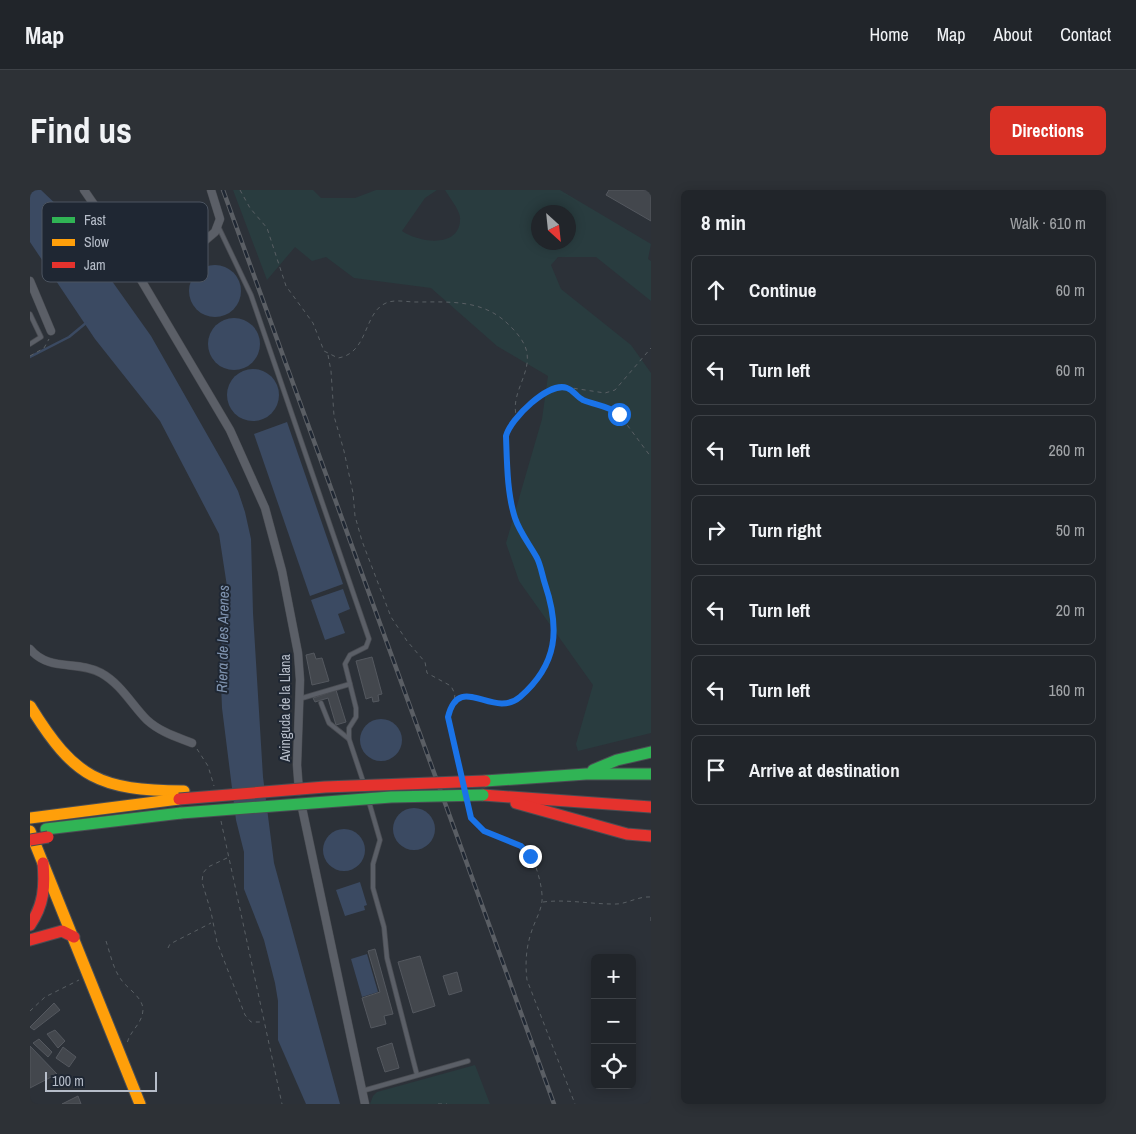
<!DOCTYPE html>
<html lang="en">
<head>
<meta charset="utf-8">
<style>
	:root { --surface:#21252a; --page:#2d3136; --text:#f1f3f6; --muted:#a2a5a8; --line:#3e4247; --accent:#d93025 }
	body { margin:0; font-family:"Archivo Narrow",sans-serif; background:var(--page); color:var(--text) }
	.controls { position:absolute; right:15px; bottom:15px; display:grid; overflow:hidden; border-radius:8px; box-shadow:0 2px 12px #0003 }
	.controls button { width:45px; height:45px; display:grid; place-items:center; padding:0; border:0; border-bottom:1px solid var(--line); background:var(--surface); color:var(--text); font:25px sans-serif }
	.compass { position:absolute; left:501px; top:15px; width:45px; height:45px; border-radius:50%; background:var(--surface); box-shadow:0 2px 12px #0003; rotate:153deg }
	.scale { position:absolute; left:15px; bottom:12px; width:112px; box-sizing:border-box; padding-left:5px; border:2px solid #b6bdc9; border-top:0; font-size:14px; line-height:18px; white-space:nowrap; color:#b6bdc9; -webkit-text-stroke:4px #1f2733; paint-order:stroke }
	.stop { position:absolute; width:15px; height:15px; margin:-11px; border:4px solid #1a73e8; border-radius:50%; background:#fff }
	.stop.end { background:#1a73e8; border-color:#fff; box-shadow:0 1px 5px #0008 }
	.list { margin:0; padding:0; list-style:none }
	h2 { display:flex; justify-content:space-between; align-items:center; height:65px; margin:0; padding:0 20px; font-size:21px }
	h2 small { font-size:16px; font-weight:400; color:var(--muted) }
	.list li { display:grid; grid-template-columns:32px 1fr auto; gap:15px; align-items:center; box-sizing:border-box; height:70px; margin:0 10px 10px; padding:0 10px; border:1px solid var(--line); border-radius:8px }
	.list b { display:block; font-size:19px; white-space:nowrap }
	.list em { font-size:16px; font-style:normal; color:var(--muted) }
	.icon { flex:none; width:28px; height:28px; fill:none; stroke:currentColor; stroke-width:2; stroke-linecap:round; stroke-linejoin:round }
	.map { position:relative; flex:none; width:621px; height:914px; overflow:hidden; border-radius:8px }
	header { display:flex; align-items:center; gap:30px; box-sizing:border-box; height:70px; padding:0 25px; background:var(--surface); border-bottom:1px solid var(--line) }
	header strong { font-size:24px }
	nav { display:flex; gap:28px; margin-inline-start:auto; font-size:18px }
	.intro { display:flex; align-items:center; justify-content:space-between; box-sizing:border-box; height:120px; padding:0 30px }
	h1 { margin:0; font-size:35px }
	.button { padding:12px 22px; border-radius:8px; background:var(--accent); color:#fff; font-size:18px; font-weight:700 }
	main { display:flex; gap:30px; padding:0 30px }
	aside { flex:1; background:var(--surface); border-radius:8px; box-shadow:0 2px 12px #0003 }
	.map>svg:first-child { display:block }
</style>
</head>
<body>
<header>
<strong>Map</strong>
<nav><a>Home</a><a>Map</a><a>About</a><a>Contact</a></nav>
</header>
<div class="intro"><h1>Find us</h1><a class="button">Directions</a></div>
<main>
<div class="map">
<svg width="621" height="914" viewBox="0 0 621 914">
	<rect width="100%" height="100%" fill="#2c3138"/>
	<g fill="#293c3f" fill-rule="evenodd">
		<path d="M 203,0 L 283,0 L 291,8 L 325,8 L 346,0 L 407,0 L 395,8 L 372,41 C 389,53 432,59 430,27 C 429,19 419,7 415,0 L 530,0 L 621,54 L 618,69 L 621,71 L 621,111 L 566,67 L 528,67 L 521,75 L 531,99 L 601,155 L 621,183 L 621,543 L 548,561 L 546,554 L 563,495 L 489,391 L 476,353 L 512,229 L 518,186 L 467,156 L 401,98 L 324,88 L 296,67 L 282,71 L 265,57 L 237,90 ZM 508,22 L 538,22 L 538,52 L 508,52 Z"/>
		<path d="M 445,875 L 460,914 L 340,914 L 343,906 L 347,902 Z"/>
	</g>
	<g fill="#3b4a62">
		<path d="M 0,0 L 11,0 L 30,18 L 121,146 L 195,276 L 208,301 L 215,322 L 221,349 L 223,423 L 233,587 L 244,673 L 310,914 L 276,914 L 248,850 L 248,811 L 245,793 L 234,750 L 214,699 L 214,662 L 206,630 L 192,518 L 190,468 L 198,403 L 189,344 L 130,231 L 65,149 L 0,52 Z"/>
		<circle cx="185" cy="101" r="26"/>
		<circle cx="204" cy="154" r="26"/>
		<circle cx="223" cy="205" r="26"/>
		<path d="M 257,232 L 313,394 L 280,406 L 224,244 Z"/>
		<path d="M 313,399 L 320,419 L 308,424 L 315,443 L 295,450 L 281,410 Z"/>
		<circle cx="351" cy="550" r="21"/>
		<circle cx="384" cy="639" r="21"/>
		<circle cx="314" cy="660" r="21"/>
		<path d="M 330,692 L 337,715 L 334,716 L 335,720 L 315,726 L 306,700 Z"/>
		<path d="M 337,764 L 348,802 L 332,807 L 321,769 Z"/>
	</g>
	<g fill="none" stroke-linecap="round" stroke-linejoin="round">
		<path stroke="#3b4a62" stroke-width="2.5" d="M 0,167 L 39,147 L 56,133"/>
	</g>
	<g fill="#43474d" stroke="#54585f">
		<path d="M 579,0 L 621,0 L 621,31 L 576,5 Z"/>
		<path d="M 284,463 L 286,469 L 292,468 L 299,491 L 282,495 L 276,465 Z"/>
		<path d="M 342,467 L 352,504 L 348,505 L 349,511 L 343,512 L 342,507 L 336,509 L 326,471 Z"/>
		<path d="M 306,500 L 316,532 L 306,535 L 298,508 L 285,512 L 283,508 Z"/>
		<path d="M 345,759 L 363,824 L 354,826 L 356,834 L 341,838 L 332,808 L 350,802 L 338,761 Z"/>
		<path d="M 390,766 L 405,816 L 383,823 L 368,772 Z"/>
		<path d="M 427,782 L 432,801 L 419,805 L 413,786 Z"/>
		<path d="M 24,813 L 30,820 L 4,840 L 0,837 Z"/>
		<path d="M 25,840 L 35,851 L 28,858 L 17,844 Z"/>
		<path d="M 9,849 L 22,862 L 18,867 L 3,853 Z"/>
		<path d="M 362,853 L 369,878 L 355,882 L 347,858 Z"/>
		<path d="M 0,856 L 27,884 L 0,898 Z"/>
		<path d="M 33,857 L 46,867 L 39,877 L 26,868 Z"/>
		<path d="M 48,906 L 51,914 L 32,914 Z"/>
	</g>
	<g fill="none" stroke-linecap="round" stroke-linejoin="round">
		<defs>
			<g id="lane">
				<path d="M 188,36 L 221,105 L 339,449 L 336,457 L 320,465 L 315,474 L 326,518 L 326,527 L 319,538 L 319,549 L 333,591"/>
				<path d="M 0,124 L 11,147 L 0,154"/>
				<path d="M 269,509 L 320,494"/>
				<path d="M 291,513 L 299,533 L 319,549"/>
				<path d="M 339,612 L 350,650 L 343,674 L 343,698 L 354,737 L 357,768 L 387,885"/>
				<path d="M 332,901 L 438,871"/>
			</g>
			<g id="street">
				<path d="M 54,0 L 105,74 L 107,83 L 200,240 L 235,318 L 252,381 L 268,463 L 270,490 L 267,575 L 269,601"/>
				<path d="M 105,74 L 172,53 L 185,42 L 190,29 L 181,0"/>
				<path d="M 112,90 L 115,81 L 115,72"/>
				<path d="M 0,91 L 21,141"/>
				<path d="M 0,459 C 19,482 48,470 71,483 C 91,494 102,515 117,530 C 130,542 147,547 162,553"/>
				<path d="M 271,613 L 335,914"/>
			</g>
			<g id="fast">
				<path d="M 563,580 L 587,570 L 621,562"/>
				<path d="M 455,591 L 556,584 L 621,584"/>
				<path d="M 16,639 L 151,623"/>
			</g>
			<g id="slow">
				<path d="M 0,516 C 45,589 69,600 154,601"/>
				<path d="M 0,628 L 149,609"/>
				<path d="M 0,641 L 110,914"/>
			</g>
			<g id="jam">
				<path d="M 453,605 L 621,617"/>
				<path d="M 486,613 L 597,644 L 621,646"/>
				<path d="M 0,735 C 14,715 15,696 13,673"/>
				<path d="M 0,750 L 32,741 L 44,747"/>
			</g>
		</defs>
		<use href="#lane" stroke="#4a4d53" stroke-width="5.5"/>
		<use href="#street" stroke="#4a4d53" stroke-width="9"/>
		<use href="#fast" stroke="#4a4d53" stroke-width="13"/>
		<use href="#slow" stroke="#4a4d53" stroke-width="13"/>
		<use href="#jam" stroke="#4a4d53" stroke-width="13"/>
		<g stroke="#595f64" stroke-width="1" stroke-dasharray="4 4" stroke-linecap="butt">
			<path d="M 210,0 L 220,18 L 237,38 L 256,96 L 283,133 L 294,161 L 308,168 C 339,163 333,123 356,113 C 365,109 376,112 386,112 C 421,112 455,109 481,137 C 487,143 493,150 496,159 C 503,182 481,201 486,225"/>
			<path d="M 298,165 L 301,181 L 304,226 L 314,261 L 323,303 L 325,326 L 332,351 L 361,427 L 377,451 L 395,472 L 397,483 L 421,496 L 425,504 L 424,511"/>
			<path d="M 0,166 L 14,158 L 19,149"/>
			<path d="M 538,198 L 552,210 L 589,224 L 621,267"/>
			<path d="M 167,559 L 178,576 L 184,596"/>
			<path d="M 432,581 L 418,533 L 421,515 L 428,508 L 436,506 L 470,515 L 488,508 L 503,493 L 515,475 L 525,443 L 522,415 L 508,372 L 489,338 L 481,313 L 477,241 L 486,225 L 522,200 L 542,198 L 575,203 L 585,200 L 621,158"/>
			<path d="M 438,617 C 444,653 489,642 503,670 C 508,681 513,700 512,711 C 511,721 505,731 502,740 C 496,757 495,773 497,790 L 545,914"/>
			<path d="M 191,631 L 252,914"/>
			<path d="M 197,668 L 178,677 L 173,683 L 172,692 L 181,722 L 187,752 L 215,825 L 221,832 L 233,832"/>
			<path d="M 513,712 C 537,709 559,714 583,714 C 596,715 607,706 621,707"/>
			<path d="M 621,727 L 621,733"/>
			<path d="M 76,751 C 80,763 83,778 90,788 C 96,798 112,806 113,819 C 113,834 99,841 97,854"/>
			<path d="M 138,758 L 140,754 L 181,733"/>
			<path d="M 0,821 L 15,807 L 49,790"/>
			<path d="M 408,914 L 417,914"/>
		</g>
		<use href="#lane" stroke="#5b5f67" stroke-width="4"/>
		<use href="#street" stroke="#5b5f67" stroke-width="8"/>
		<use href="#fast" stroke="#30b455" stroke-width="11"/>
		<use href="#slow" stroke="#ff9f0a" stroke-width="11"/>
		<use href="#jam" stroke="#e5322d" stroke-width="11"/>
		<defs>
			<path id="rail" d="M 193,0 L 524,914"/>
		</defs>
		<use href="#rail" stroke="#5a5e64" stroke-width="4.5"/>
		<use href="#rail" stroke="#1f2733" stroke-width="2.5" stroke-dasharray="8" stroke-linecap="butt"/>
		<defs>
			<path id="fast-bridge" d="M 151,623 L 361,607 L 453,605"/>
			<g id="jam-bridge">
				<path d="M 149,609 L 295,597 L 455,591"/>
				<path d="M 0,650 L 18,647"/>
			</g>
		</defs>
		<use href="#fast-bridge" stroke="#494d53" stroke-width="13" stroke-linecap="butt"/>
		<use href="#jam-bridge" stroke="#494d53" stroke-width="13" stroke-linecap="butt"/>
		<use href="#fast-bridge" stroke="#30b455" stroke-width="11"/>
		<use href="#jam-bridge" stroke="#e5322d" stroke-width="11"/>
	</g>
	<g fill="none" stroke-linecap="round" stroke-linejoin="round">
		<path stroke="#1a73e8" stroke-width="6" d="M 500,666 L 491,656 L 454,641 L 441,628 L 418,527 C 429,481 463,530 490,507 C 528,474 530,439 515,394 C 512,385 511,376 507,368 C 500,355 490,343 485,328 C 477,303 477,273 476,246 C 480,229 519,191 537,198 C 543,200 547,207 553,210 C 565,215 579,216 589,224"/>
	</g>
	<g text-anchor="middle" stroke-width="4" stroke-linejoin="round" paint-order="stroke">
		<g font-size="14" fill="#b6bdc9" stroke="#1f2733">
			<text transform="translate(255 518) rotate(-90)" y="5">Avinguda de la Llana</text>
		</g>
		<g font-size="15" font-style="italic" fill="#7f93af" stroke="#1f2733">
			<text transform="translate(193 449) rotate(-89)" y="5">Riera de les Arenes</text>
		</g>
	</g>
	<rect x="12" y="12" width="166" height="80" rx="8" fill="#1f2733" stroke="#4c5460" stroke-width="1"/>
	<rect x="22" y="27" width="23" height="6" fill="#30b455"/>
	<rect x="22" y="49" width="23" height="7" fill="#ff9f0a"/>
	<rect x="22" y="72" width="23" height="6" fill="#e5322d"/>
	<g font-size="14" fill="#b6bdc9">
		<text x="54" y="35">Fast</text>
		<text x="54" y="57">Slow</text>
		<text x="54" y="80">Jam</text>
	</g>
</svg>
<div class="controls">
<button>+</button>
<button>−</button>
<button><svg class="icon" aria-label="locate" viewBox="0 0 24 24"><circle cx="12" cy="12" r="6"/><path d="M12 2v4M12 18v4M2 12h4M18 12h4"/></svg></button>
</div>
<svg class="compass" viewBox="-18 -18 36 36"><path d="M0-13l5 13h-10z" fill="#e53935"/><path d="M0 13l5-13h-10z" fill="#a2a5a8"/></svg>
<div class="scale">100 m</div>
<div class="stop" style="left:589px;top:224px"></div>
<div class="stop end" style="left:500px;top:666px"></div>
</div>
<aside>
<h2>8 min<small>Walk · 610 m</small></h2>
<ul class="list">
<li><svg class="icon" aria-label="ahead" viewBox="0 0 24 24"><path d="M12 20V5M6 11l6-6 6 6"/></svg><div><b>Continue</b></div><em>60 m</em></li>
<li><svg class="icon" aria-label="left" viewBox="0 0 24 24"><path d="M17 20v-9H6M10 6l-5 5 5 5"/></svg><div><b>Turn left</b></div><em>60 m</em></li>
<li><svg class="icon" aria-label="left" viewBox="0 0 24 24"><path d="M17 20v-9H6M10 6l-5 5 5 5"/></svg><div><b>Turn left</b></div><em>260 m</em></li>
<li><svg class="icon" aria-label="right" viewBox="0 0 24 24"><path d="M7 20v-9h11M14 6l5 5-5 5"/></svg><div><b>Turn right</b></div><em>50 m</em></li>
<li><svg class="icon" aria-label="left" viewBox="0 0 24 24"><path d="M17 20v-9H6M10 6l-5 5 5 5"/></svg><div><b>Turn left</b></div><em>20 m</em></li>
<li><svg class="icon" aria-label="left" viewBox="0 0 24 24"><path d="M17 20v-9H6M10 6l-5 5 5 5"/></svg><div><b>Turn left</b></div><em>160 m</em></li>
<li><svg class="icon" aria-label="arrive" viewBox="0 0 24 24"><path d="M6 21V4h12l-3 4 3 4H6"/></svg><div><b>Arrive at destination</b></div></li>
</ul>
</aside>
</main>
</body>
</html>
